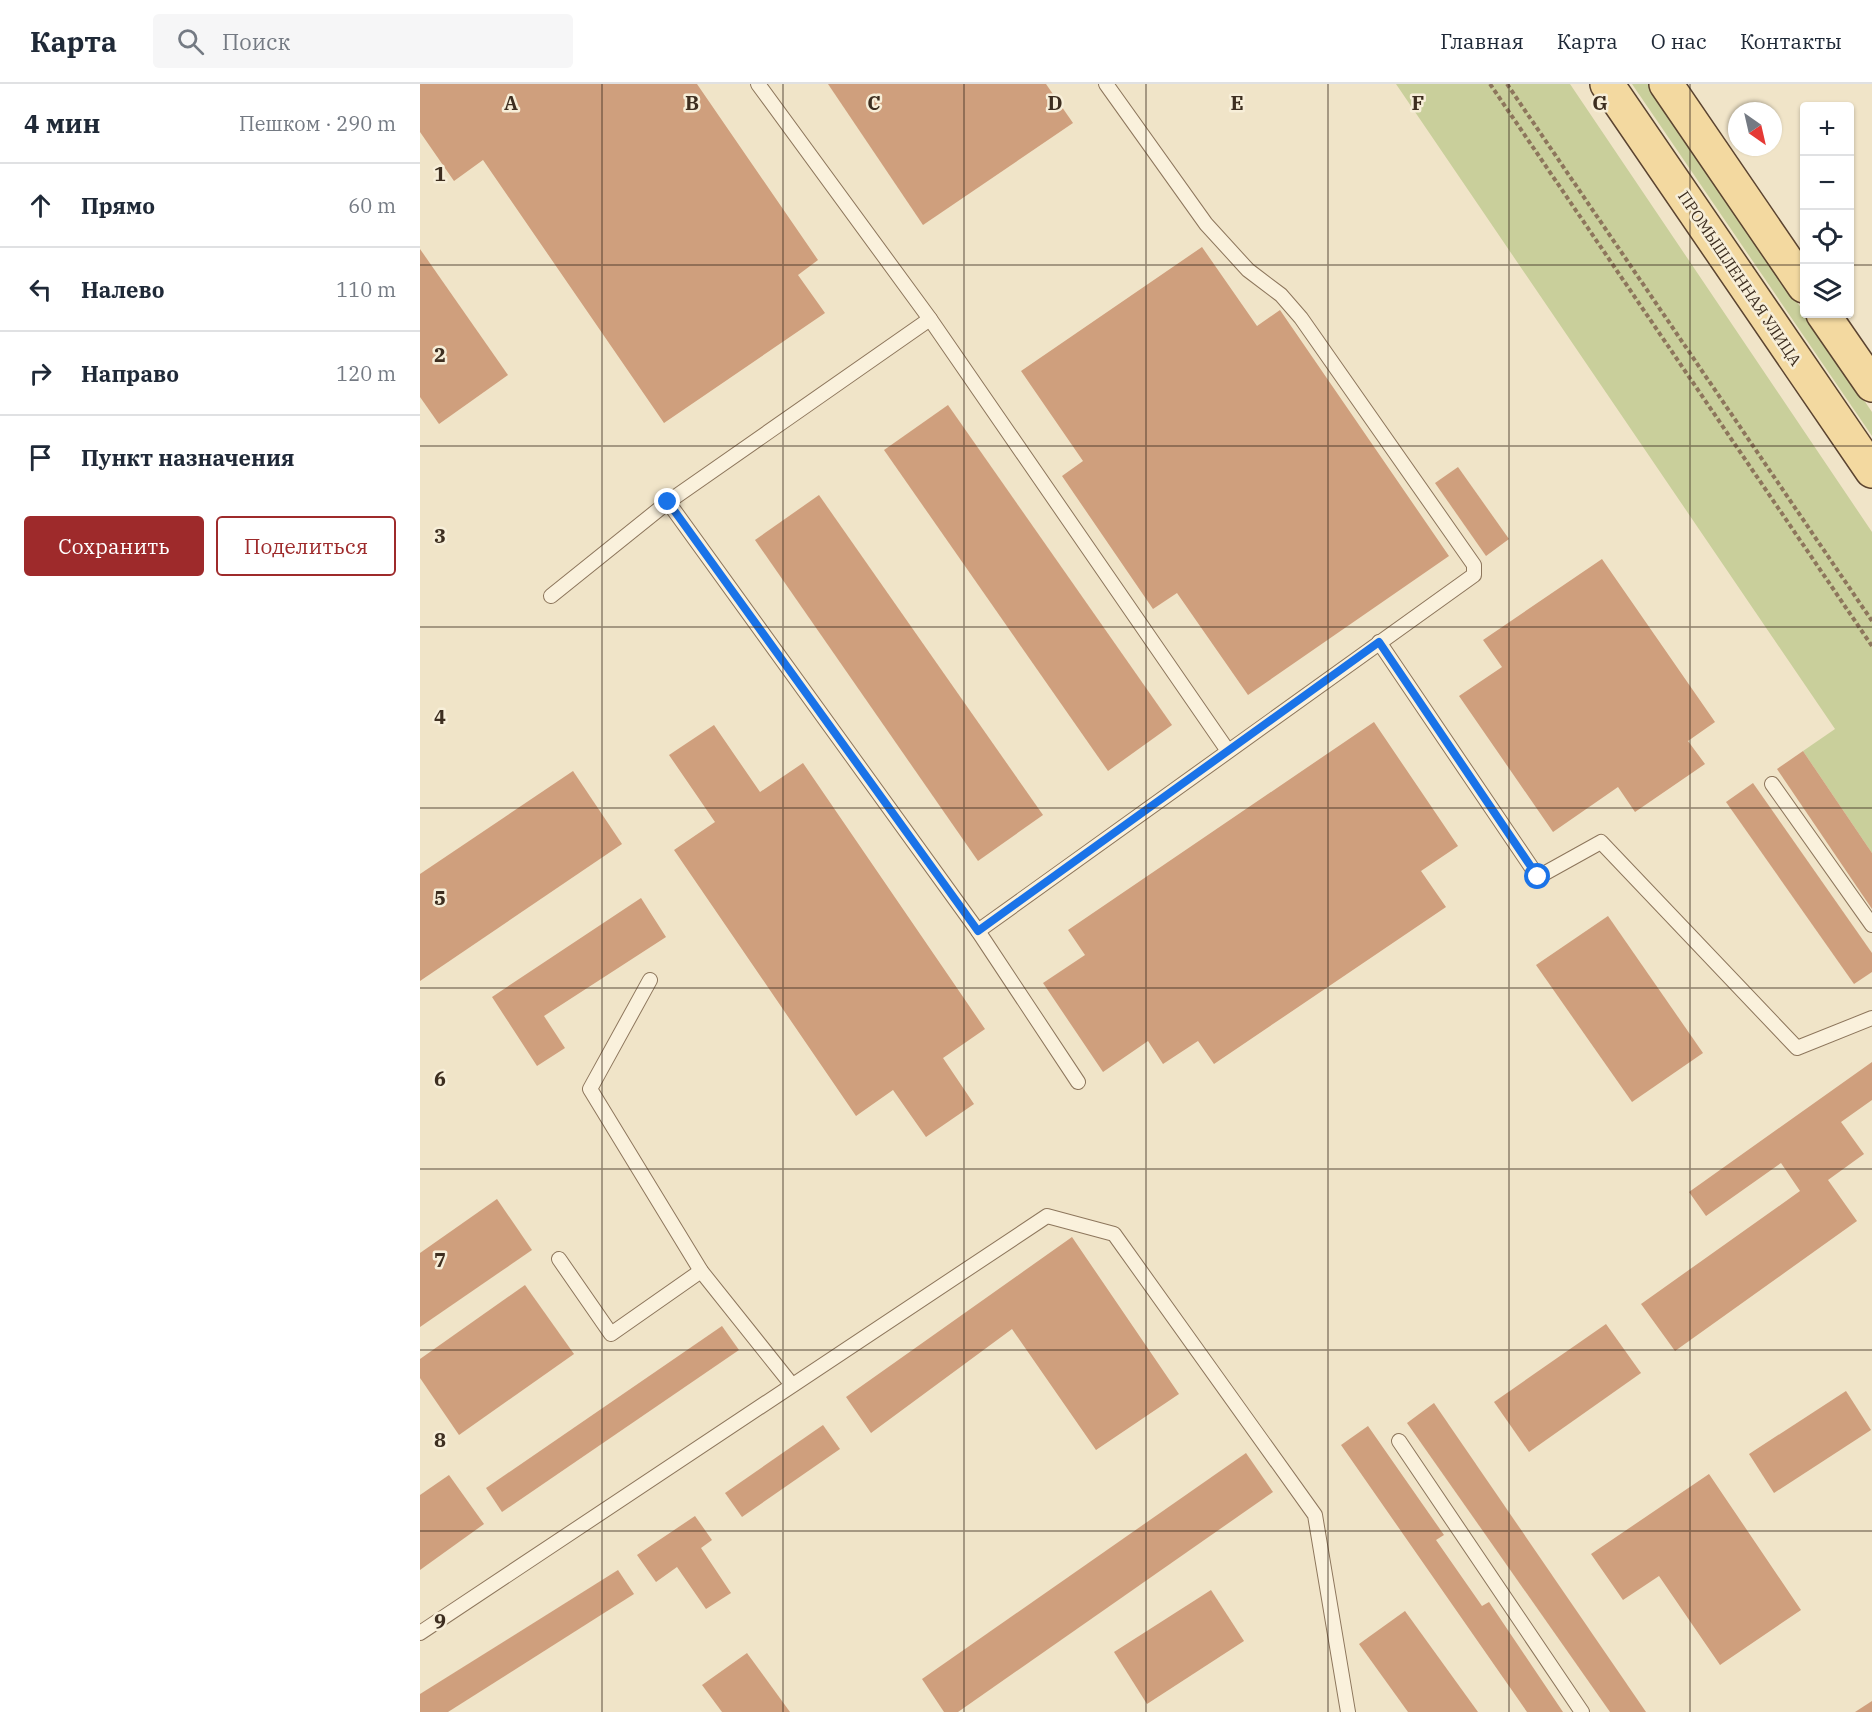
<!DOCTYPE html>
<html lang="ru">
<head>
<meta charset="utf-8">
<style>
	:root { --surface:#fff; --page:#f6f6f7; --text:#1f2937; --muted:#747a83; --line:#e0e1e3; --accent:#9e2a2b }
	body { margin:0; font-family:"IBM Plex Serif",serif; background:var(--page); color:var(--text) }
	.controls { position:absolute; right:18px; top:18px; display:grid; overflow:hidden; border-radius:6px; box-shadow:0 2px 4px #0004 }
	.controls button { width:54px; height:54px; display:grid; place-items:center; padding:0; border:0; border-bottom:2px solid var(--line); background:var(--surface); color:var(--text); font:30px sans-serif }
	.compass { position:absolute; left:1308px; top:18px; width:54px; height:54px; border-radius:50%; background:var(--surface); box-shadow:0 2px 4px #0004; rotate:146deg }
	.stop { position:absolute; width:18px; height:18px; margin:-14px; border:4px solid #1a73e8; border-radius:50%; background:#fff }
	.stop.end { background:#1a73e8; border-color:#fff; box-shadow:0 2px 6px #0008 }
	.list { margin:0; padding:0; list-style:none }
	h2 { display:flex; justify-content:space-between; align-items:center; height:78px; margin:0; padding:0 24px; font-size:26px }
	h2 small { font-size:20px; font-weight:400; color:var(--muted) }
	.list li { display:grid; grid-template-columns:39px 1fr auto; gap:18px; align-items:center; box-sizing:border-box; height:84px; padding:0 24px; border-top:2px solid var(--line) }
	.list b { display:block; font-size:22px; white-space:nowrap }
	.list em { font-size:20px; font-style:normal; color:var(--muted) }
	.actions { display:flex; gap:12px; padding:18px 24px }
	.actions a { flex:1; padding:14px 0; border:2px solid var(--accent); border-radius:6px; text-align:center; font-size:21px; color:var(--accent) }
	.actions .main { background:var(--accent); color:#fff }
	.icon { flex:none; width:33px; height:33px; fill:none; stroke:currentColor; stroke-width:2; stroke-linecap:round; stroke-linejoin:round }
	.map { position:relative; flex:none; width:1452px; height:1628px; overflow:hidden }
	header { display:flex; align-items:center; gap:36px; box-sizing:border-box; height:84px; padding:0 30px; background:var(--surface); border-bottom:2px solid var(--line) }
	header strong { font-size:28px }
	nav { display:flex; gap:33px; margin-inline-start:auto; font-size:21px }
	.search { width:420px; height:54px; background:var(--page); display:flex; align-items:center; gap:15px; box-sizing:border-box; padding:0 21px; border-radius:6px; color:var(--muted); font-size:22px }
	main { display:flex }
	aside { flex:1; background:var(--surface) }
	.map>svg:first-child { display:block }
</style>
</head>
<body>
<header>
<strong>Карта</strong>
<div class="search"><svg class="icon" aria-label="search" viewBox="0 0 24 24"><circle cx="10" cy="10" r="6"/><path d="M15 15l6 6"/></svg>Поиск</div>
<nav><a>Главная</a><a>Карта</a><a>О нас</a><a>Контакты</a></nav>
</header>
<main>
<aside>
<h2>4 мин<small>Пешком · 290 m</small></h2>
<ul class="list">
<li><svg class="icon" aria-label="ahead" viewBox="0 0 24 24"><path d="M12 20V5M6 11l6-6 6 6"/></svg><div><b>Прямо</b></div><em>60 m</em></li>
<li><svg class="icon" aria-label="left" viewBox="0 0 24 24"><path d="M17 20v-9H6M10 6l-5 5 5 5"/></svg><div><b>Налево</b></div><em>110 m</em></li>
<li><svg class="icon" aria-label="right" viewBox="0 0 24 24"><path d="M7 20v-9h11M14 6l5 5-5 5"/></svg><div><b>Направо</b></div><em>120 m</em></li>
<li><svg class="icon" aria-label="arrive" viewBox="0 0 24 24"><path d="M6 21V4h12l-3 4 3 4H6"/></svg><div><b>Пункт назначения</b></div></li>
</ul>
<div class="actions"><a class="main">Сохранить</a><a>Поделиться</a></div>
</aside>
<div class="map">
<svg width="1452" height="1628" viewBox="0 0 1452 1628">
	<rect width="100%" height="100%" fill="#f0e4c8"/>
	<g fill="#c9cf9b">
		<path d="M 976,0 L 1150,0 L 1452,448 L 1452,769 L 1383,667 L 1415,645 Z"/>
		<path d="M 1212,0 L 1228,0 L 1452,328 L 1452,352 Z"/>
	</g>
	<g fill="#cf9f7d">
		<path d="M 0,0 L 277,0 L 398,176 L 378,191 L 405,229 L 244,339 L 63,76 L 34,97 L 0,48 Z"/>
		<path d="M 408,0 L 626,0 L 653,39 L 503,141 Z"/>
		<path d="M 782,163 L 837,242 L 860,226 L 1029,472 L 828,611 L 757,509 L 733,525 L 642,392 L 663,377 L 601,287 Z"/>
		<path d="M 0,165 L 88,291 L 19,340 L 0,313 Z"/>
		<path d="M 528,321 L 752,641 L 688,687 L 464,366 Z"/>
		<path d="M 1038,383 L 1089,455 L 1066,472 L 1015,399 Z"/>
		<path d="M 399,411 L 623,731 L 558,777 L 335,456 Z"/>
		<path d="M 1182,475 L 1295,638 L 1268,657 L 1285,680 L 1215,728 L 1198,703 L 1133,748 L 1039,612 L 1082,583 L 1063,556 Z"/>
		<path d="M 954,638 L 1038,762 L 1001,787 L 1026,823 L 794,980 L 778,957 L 743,980 L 728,957 L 683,988 L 623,899 L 665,871 L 648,846 Z"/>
		<path d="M 294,641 L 340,708 L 383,679 L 565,945 L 523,974 L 554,1020 L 506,1053 L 473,1006 L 436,1032 L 254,766 L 295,738 L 249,671 Z"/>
		<path d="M 1383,667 L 1452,769 L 1452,825 L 1357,685 Z"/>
		<path d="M 153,687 L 202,760 L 0,897 L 0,790 Z"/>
		<path d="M 1333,699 L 1452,869 L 1452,888 L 1434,900 L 1306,718 Z"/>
		<path d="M 221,814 L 246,853 L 124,932 L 145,964 L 117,982 L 72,913 Z"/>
		<path d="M 1188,832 L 1283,969 L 1212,1018 L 1116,881 Z"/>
		<path d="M 1452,978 L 1452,1016 L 1421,1038 L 1444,1070 L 1408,1096 L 1437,1137 L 1255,1267 L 1221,1220 L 1380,1107 L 1361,1079 L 1286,1132 L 1269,1108 Z"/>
		<path d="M 77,1115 L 112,1166 L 0,1243 L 0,1169 Z"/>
		<path d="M 652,1153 L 759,1310 L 676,1366 L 592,1245 L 451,1349 L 426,1313 Z"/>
		<path d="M 105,1201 L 154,1270 L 39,1351 L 0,1294 L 0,1275 Z"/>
		<path d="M 1186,1240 L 1221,1289 L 1109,1368 L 1074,1318 Z"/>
		<path d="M 302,1242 L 319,1266 L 82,1428 L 66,1404 Z"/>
		<path d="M 1426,1307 L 1451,1346 L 1354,1409 L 1329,1370 Z"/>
		<path d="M 1014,1319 L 1226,1628 L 1190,1628 L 987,1339 Z"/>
		<path d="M 403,1341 L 420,1365 L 322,1433 L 305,1409 Z"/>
		<path d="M 948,1342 L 1024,1451 L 1016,1456 L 1062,1522 L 1069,1518 L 1143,1628 L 1107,1628 L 921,1361 Z"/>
		<path d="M 826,1369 L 853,1408 L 538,1628 L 524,1628 L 502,1595 Z"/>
		<path d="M 1289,1390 L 1381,1526 L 1300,1581 L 1239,1492 L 1203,1516 L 1171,1470 Z"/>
		<path d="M 29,1391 L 64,1440 L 0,1486 L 0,1411 Z"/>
		<path d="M 275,1432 L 292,1456 L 281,1464 L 311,1509 L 286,1525 L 257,1483 L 236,1498 L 217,1471 Z"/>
		<path d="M 198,1486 L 214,1510 L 28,1628 L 0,1628 L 0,1610 Z"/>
		<path d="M 791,1506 L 824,1557 L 727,1620 L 694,1568 Z"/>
		<path d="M 985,1527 L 1058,1628 L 988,1628 L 939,1560 Z"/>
		<path d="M 327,1569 L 370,1628 L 302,1628 L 282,1601 Z"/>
		<path d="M 1452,1617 L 1452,1628 L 1435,1628 Z"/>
	</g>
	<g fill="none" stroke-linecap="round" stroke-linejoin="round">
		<defs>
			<g id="lane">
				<path d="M 338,0 L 510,235 L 248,418 L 558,847 L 658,998"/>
				<path d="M 510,235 L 808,667"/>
				<path d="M 131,512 L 248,418"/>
				<path d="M 959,558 L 1118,793 L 1181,758 L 1377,964 L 1452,934"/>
				<path d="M 1352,700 L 1452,841"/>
				<path d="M 558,847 L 1054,491 L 1054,481 L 881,234 L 861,211 L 828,186 L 786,140 L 686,0"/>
				<path d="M 230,896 L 170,1005 L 281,1187 L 372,1301"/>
				<path d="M 139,1175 L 191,1250 L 281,1187"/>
				<path d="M 979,1357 L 1162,1628"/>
				<path d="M 0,1549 L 627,1132 L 694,1150 L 895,1431 L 928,1628"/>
			</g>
			<g id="primary">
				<path d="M 1187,0 L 1452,387"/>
				<path d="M 1246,0 L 1384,202"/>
				<path d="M 1403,230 L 1452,301"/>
			</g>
		</defs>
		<use href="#lane" stroke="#8d765c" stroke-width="16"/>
		<use href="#primary" stroke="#5b4430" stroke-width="36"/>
		<g stroke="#8d765c" stroke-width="4" stroke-dasharray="4.5 3" stroke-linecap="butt">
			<path d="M 1070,0 L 1452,562"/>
			<path d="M 1087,0 L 1452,537"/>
		</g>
		<use href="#lane" stroke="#faf1dc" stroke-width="14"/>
		<use href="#primary" stroke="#f3d9a0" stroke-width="33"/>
	</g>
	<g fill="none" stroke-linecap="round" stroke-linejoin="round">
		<path stroke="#1a73e8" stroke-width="8" d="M 248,418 L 558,847 L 959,558 L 1118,793"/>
	</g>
	<path fill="none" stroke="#3d2e20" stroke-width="1.5" stroke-opacity="0.55" d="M 182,0 L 182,1628M 363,0 L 363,1628M 544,0 L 544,1628M 726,0 L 726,1628M 908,0 L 908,1628M 1089,0 L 1089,1628M 1270,0 L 1270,1628M 0,181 L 1384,181M 1430,181 L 1452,181M 0,362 L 1452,362M 0,543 L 1452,543M 0,724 L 1452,724M 0,904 L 1452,904M 0,1085 L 1452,1085M 0,1266 L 1452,1266M 0,1447 L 1452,1447"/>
	<g text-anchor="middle" stroke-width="5" stroke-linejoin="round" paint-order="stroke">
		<g font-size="16" fill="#3d2e20" stroke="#f7eed8">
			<text transform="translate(1320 194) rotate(56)" y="6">ПРОМЫШЛЕННАЯ УЛИЦА</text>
		</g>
	</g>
	<g font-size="20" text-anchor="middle" font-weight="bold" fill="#3d2e20" stroke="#f7eed8" stroke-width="5" stroke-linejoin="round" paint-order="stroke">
		<text x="91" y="26">A</text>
		<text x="272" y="26">B</text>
		<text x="454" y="26">C</text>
		<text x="635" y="26">D</text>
		<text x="817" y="26">E</text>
		<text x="998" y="26">F</text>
		<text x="1180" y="26">G</text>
		<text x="20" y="97">1</text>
		<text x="20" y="278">2</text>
		<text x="20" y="459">3</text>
		<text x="20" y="640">4</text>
		<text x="20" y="821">5</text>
		<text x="20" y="1002">6</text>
		<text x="20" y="1183">7</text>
		<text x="20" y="1363">8</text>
		<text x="20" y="1544">9</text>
	</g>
</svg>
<div class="controls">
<button>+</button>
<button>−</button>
<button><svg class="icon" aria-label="locate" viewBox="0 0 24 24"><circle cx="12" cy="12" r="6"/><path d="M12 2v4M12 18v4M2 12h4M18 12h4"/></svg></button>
<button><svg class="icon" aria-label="layers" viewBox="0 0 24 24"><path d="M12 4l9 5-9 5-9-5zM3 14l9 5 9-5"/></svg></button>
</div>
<svg class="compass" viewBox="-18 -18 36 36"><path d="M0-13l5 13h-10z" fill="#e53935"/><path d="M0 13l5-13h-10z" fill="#747a83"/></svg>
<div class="stop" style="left:1118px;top:793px"></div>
<div class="stop end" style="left:248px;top:418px"></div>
</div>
</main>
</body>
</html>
